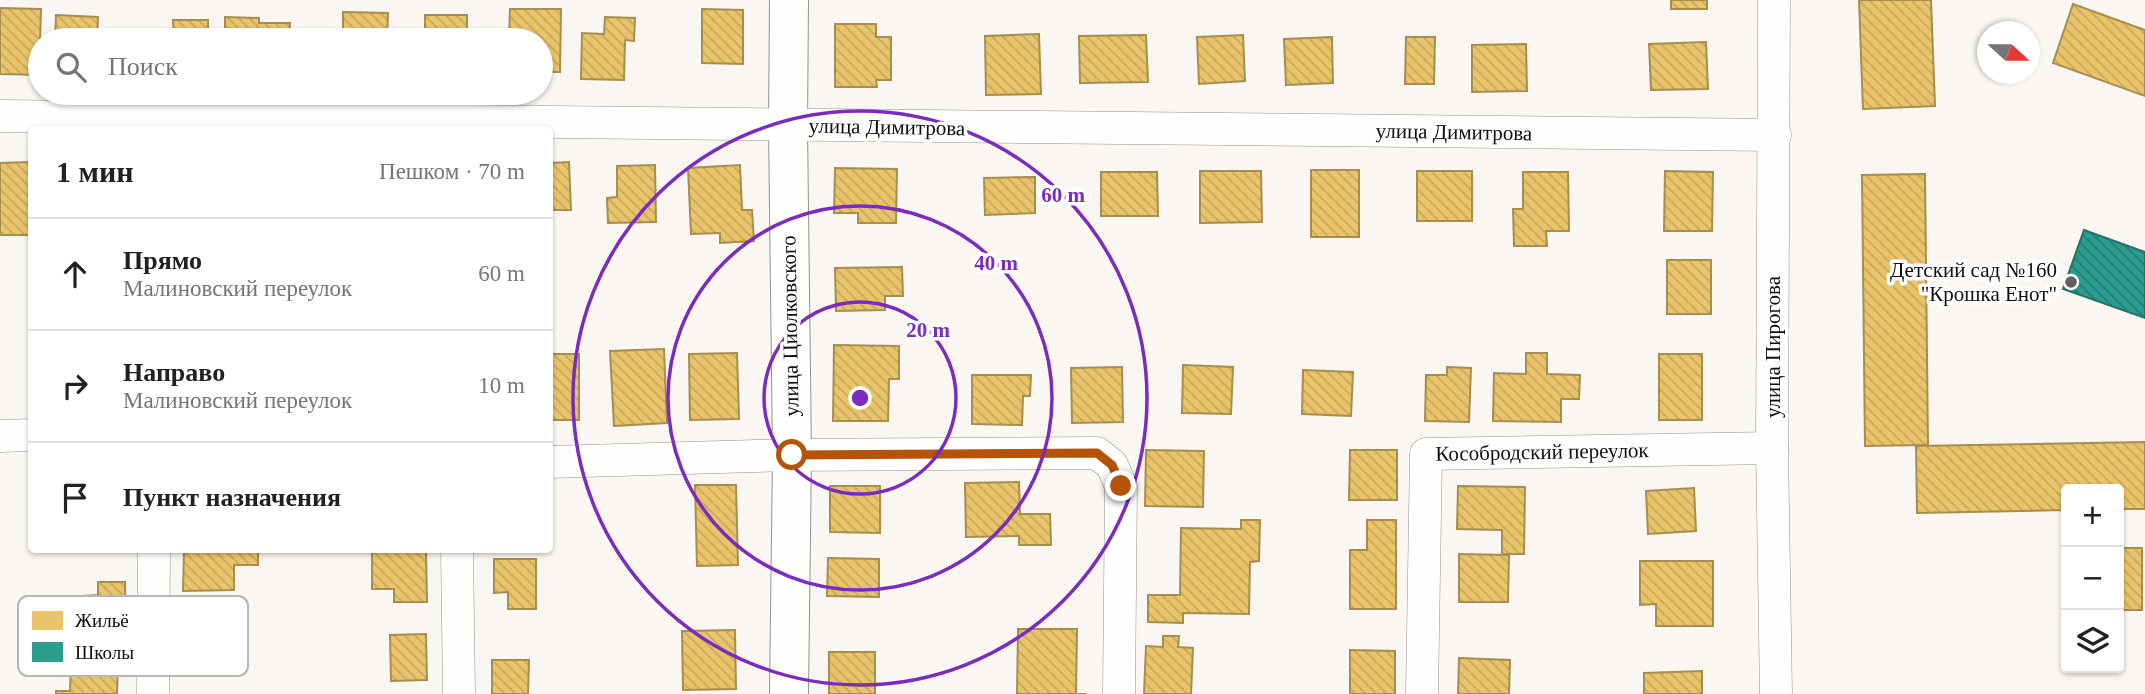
<!DOCTYPE html>
<html lang="ru">
<head>
<meta charset="utf-8">
<style>
	:root { --surface:#fff; --page:#f2f2f2; --text:#202124; --muted:#757577; --line:#e0e0e0 }
	body { margin:0; font-family:Georgia,serif; background:var(--page); color:var(--text) }
	.controls { position:absolute; right:21px; bottom:21px; display:grid; overflow:hidden; border-radius:7px; box-shadow:0 2px 5px #0004 }
	.controls button { width:63px; height:63px; display:grid; place-items:center; padding:0; border:0; border-bottom:2px solid var(--line); background:var(--surface); color:var(--text); font:35px sans-serif }
	.compass { position:absolute; left:1977px; top:21px; width:63px; height:63px; border-radius:50%; background:var(--surface); box-shadow:0 2px 5px #0004; rotate:111deg }
	.stop { position:absolute; width:21px; height:21px; margin:-16px; border:5px solid #b45309; border-radius:50%; background:#fff }
	.stop.end { background:#b45309; border-color:#fff; box-shadow:0 2px 7px #0008 }
	.list { margin:0; padding:0; list-style:none }
	h2 { display:flex; justify-content:space-between; align-items:center; height:91px; margin:0; padding:0 28px; font-size:30px }
	h2 small { font-size:23px; font-weight:400; color:var(--muted) }
	.list li { display:grid; grid-template-columns:46px 1fr auto; gap:21px; align-items:center; box-sizing:border-box; height:112px; padding:0 28px; border-top:2px solid var(--line) }
	.list b { display:block; font-size:26px; white-space:nowrap }
	.list p { margin:0; font-size:23px; white-space:nowrap; color:var(--muted) }
	.list em { font-size:23px; font-style:normal; color:var(--muted) }
	.icon { flex:none; width:38px; height:38px; fill:none; stroke:currentColor; stroke-width:2; stroke-linecap:round; stroke-linejoin:round }
	.map { position:relative; flex:none; width:2145px; height:694px; overflow:hidden }
	.search { position:absolute; background:var(--surface); box-shadow:0 2px 5px #0004; left:28px; top:28px; width:525px; height:77px; display:flex; align-items:center; gap:18px; box-sizing:border-box; padding:0 24px; border-radius:38px; color:var(--muted); font-size:26px }
	.panel { position:absolute; background:var(--surface); box-shadow:0 2px 5px #0004; left:28px; top:126px; width:525px; height:427px; border-radius:7px }
	.map>svg:first-child { display:block }
</style>
</head>
<body>
<div class="map">
<svg width="2145" height="694" viewBox="0 0 2145 694">
	<defs>
		<pattern id="homes-back-hatch" width="6" height="6" patternUnits="userSpaceOnUse" patternTransform="scale(1.75)"><rect width="6" height="6" fill="#e9c46a"/><path d="M-1 5l2 2M0 0l6 6M5-1l2 2" fill="none" stroke="#c7a75b"/></pattern>
		<pattern id="schools-back-hatch" width="6" height="6" patternUnits="userSpaceOnUse" patternTransform="scale(1.75)"><rect width="6" height="6" fill="#2a9d8f"/><path d="M-1 5l2 2M0 0l6 6M5-1l2 2" fill="none" stroke="#227e73"/></pattern>
	</defs>
	<rect width="100%" height="100%" fill="#faf7f2"/>
	<g fill="url(#homes-back-hatch)" stroke="#a78d4e" stroke-width="2">
		<rect x="1671" y="0" width="36" height="9"/>
		<path d="M 1859,0 L 1931,0 L 1935,106 L 1863,109 Z"/>
		<path d="M 2073,4 L 2145,30 L 2145,96 L 2053,63 Z"/>
		<path d="M 0,8 L 41,9 L 39,75 L 0,74 Z"/>
		<path d="M 510,9 L 561,9 L 560,72 L 541,72 L 541,40 L 509,40 Z"/>
		<path d="M 702,9 L 743,10 L 743,64 L 702,63 Z"/>
		<path d="M 343,12 L 388,13 L 387,40 L 343,40 Z"/>
		<path d="M 56,15 L 98,17 L 97,40 L 55,40 Z"/>
		<rect x="425" y="15" width="42" height="25"/>
		<path d="M 225,17 L 259,18 L 259,23 L 290,23 L 289,40 L 225,40 Z"/>
		<path d="M 605,17 L 635,18 L 634,41 L 625,40 L 624,80 L 581,79 L 582,33 L 604,34 Z"/>
		<path d="M 173,20 L 208,20 L 208,40 L 174,40 Z"/>
		<path d="M 835,24 L 876,24 L 876,37 L 891,37 L 891,80 L 876,80 L 877,87 L 835,87 Z"/>
		<path d="M 1039,34 L 1041,94 L 986,95 L 985,36 Z"/>
		<path d="M 1146,35 L 1148,82 L 1080,83 L 1079,36 Z"/>
		<path d="M 1243,35 L 1245,81 L 1199,84 L 1197,37 Z"/>
		<path d="M 1332,37 L 1333,83 L 1286,85 L 1284,39 Z"/>
		<path d="M 1406,37 L 1435,37 L 1434,84 L 1405,84 Z"/>
		<path d="M 1706,42 L 1708,89 L 1651,90 L 1649,44 Z"/>
		<path d="M 1526,44 L 1527,91 L 1472,92 L 1472,45 Z"/>
		<path d="M 29,162 L 29,190 L 32,190 L 32,235 L 0,235 L 0,163 Z"/>
		<path d="M 569,162 L 571,210 L 550,210 L 550,163 Z"/>
		<path d="M 655,165 L 656,222 L 608,223 L 607,198 L 617,197 L 617,166 Z"/>
		<path d="M 740,165 L 742,210 L 752,210 L 754,241 L 720,243 L 720,233 L 691,234 L 688,168 Z"/>
		<path d="M 835,168 L 897,169 L 896,223 L 858,223 L 858,213 L 834,213 Z"/>
		<rect x="1311" y="170" width="48" height="67"/>
		<path d="M 1200,171 L 1261,171 L 1262,222 L 1200,223 Z"/>
		<rect x="1417" y="171" width="55" height="50"/>
		<path d="M 1665,171 L 1713,172 L 1712,231 L 1664,231 Z"/>
		<path d="M 1101,172 L 1157,172 L 1158,216 L 1101,216 Z"/>
		<path d="M 1523,172 L 1568,172 L 1569,231 L 1546,231 L 1547,246 L 1514,246 L 1513,209 L 1523,209 Z"/>
		<path d="M 1925,174 L 1928,445 L 1865,446 L 1862,175 Z"/>
		<path d="M 1035,177 L 1035,213 L 985,215 L 984,178 Z"/>
		<rect x="1667" y="260" width="44" height="54"/>
		<path d="M 902,267 L 903,296 L 885,296 L 885,310 L 836,311 L 835,268 Z"/>
		<path d="M 834,345 L 899,346 L 899,379 L 889,379 L 888,421 L 833,421 Z"/>
		<path d="M 664,349 L 667,423 L 614,426 L 610,351 Z"/>
		<path d="M 737,353 L 739,419 L 690,420 L 689,354 Z"/>
		<path d="M 1526,353 L 1547,353 L 1547,374 L 1580,375 L 1579,399 L 1561,399 L 1561,422 L 1493,421 L 1494,373 L 1526,374 Z"/>
		<rect x="550" y="354" width="29" height="66"/>
		<rect x="1659" y="354" width="43" height="66"/>
		<path d="M 1183,365 L 1233,367 L 1231,414 L 1182,413 Z"/>
		<path d="M 1122,367 L 1123,422 L 1072,423 L 1071,368 Z"/>
		<path d="M 1447,367 L 1471,368 L 1469,422 L 1425,421 L 1426,375 L 1447,375 Z"/>
		<path d="M 1303,370 L 1353,372 L 1351,416 L 1302,414 Z"/>
		<path d="M 972,375 L 1031,375 L 1030,396 L 1023,396 L 1022,425 L 972,424 Z"/>
		<path d="M 2145,442 L 2145,509 L 2119,509 L 2119,489 L 2066,489 L 2066,510 L 1917,513 L 1916,446 Z"/>
		<path d="M 1146,450 L 1204,451 L 1203,507 L 1145,506 Z"/>
		<path d="M 1350,450 L 1397,450 L 1397,500 L 1349,500 Z"/>
		<path d="M 1019,482 L 1020,514 L 1050,514 L 1051,545 L 1019,545 L 1019,536 L 966,537 L 965,483 Z"/>
		<path d="M 695,485 L 736,485 L 738,565 L 697,566 Z"/>
		<path d="M 830,486 L 880,486 L 880,533 L 830,532 Z"/>
		<path d="M 1458,486 L 1525,487 L 1524,554 L 1502,554 L 1502,530 L 1457,529 Z"/>
		<path d="M 1694,488 L 1696,531 L 1648,534 L 1646,491 Z"/>
		<path d="M 1241,520 L 1260,520 L 1259,561 L 1250,562 L 1249,614 L 1183,613 L 1183,623 L 1148,622 L 1148,595 L 1180,595 L 1181,528 L 1241,529 Z"/>
		<path d="M 1367,520 L 1396,520 L 1396,609 L 1350,609 L 1350,550 L 1367,550 Z"/>
		<rect x="2119" y="548" width="23" height="62"/>
		<path d="M 184,550 L 258,550 L 258,565 L 234,565 L 234,590 L 183,591 Z"/>
		<path d="M 372,550 L 426,550 L 427,602 L 394,602 L 394,589 L 372,589 Z"/>
		<path d="M 1459,554 L 1509,555 L 1508,602 L 1459,602 Z"/>
		<path d="M 828,558 L 879,559 L 879,597 L 827,596 Z"/>
		<path d="M 494,559 L 536,559 L 536,609 L 508,609 L 508,592 L 494,593 Z"/>
		<path d="M 1640,561 L 1713,561 L 1713,626 L 1656,626 L 1656,604 L 1640,605 Z"/>
		<path d="M 98,582 L 125,582 L 126,624 L 83,624 L 83,596 L 98,595 Z"/>
		<path d="M 1018,629 L 1077,629 L 1076,694 L 1086,694 L 1017,694 Z"/>
		<path d="M 735,630 L 736,689 L 683,690 L 682,631 Z"/>
		<path d="M 426,634 L 427,680 L 391,681 L 390,635 Z"/>
		<path d="M 1163,636 L 1179,636 L 1178,647 L 1193,648 L 1191,694 L 1144,694 L 1146,646 L 1163,647 Z"/>
		<path d="M 1350,650 L 1395,651 L 1395,694 L 1350,694 Z"/>
		<rect x="829" y="652" width="46" height="42"/>
		<path d="M 1459,658 L 1510,660 L 1509,694 L 1458,694 Z"/>
		<path d="M 71,660 L 118,662 L 117,694 L 56,694 L 56,691 L 70,691 Z"/>
		<path d="M 492,660 L 529,660 L 528,694 L 492,694 Z"/>
		<path d="M 1702,671 L 1702,694 L 1644,694 L 1644,673 Z"/>
	</g>
	<path fill="url(#schools-back-hatch)" stroke="#217268" stroke-width="2" d="M 2084,230 L 2145,252 L 2145,318 L 2063,289 Z"/>
	<g fill="none" stroke-linecap="round" stroke-linejoin="round">
		<defs>
			<g id="minor">
				<path d="M 1774,0 L 1772,448 L 1776,694"/>
				<path d="M 0,116 L 1775,135"/>
				<path d="M 0,436 L 32,435"/>
				<path d="M 550,462 L 792,455 L 1097,453 L 1112,465 L 1121,486 L 1119,694"/>
				<path d="M 457,550 L 459,694"/>
				<path d="M 153,694 L 154,550"/>
				<path d="M 1422,694 L 1426,454 L 1772,448"/>
			</g>
			<path id="tertiary" d="M 789,694 L 792,455 L 788,126 L 789,0"/>
		</defs>
		<use href="#minor" stroke="#949290" stroke-width="33"/>
		<use href="#tertiary" stroke="#949290" stroke-width="40"/>
		<use href="#minor" stroke="#fefefd" stroke-width="32"/>
		<use href="#tertiary" stroke="#fefefd" stroke-width="38"/>
	</g>
	<g fill="none" stroke-linecap="round" stroke-linejoin="round">
		<path stroke="#b45309" stroke-width="9" d="M 792,455 L 1097,453 L 1112,465 L 1121,486"/>
	</g>
	<g fill="none" stroke="#7b2cbf" stroke-width="3.5">
		<circle cx="860" cy="398" r="96"/>
		<circle cx="860" cy="398" r="192"/>
		<circle cx="860" cy="398" r="287"/>
	</g>
	<circle fill="#605f5d" stroke="#fff" stroke-width="2.5" cx="2071" cy="282" r="7"/>
	<g text-anchor="middle" stroke-width="7" stroke-linejoin="round" paint-order="stroke">
		<g font-size="21" fill="#0d0d0d" stroke="#fff">
			<text transform="translate(887 127) rotate(1)" y="7">улица Димитрова</text>
			<text transform="translate(1454 132) rotate(1)" y="7">улица Димитрова</text>
			<text transform="translate(790 326) rotate(-91)" y="7">улица Циолковского</text>
			<text transform="translate(1773 347) rotate(-90)" y="7">улица Пирогова</text>
			<text transform="translate(1542 452) rotate(-1)" y="7">Кособродский переулок</text>
		</g>
		<g font-size="21" fill="#0d0d0d" stroke="#fff" text-anchor="end">
			<text x="2057" y="277">Детский сад №160<tspan x="2057" dy="24">"Крошка Енот"</tspan></text>
		</g>
	</g>
	<rect x="18" y="596" width="230" height="80" rx="10" fill="#fff" stroke="#b6b6b6" stroke-width="2"/>
	<rect x="32" y="611" width="31" height="19" fill="#e9c46a"/>
	<rect x="32" y="642" width="31" height="20" fill="#2a9d8f"/>
	<g font-size="19" fill="#0d0d0d">
		<text x="75" y="627">Жильё</text>
		<text x="75" y="659">Школы</text>
	</g>
	<circle cx="860" cy="398" r="10" fill="#7b2cbf" stroke="#fff" stroke-width="3.5"/>
	<g font-size="21" text-anchor="middle" font-weight="bold" fill="#7b2cbf" stroke="#fff" stroke-width="7" stroke-linejoin="round" paint-order="stroke">
		<text x="1063" y="202">60 m</text>
		<text x="996" y="270">40 m</text>
		<text x="928" y="337">20 m</text>
	</g>
</svg>
<div class="controls">
<button>+</button>
<button>−</button>
<button><svg class="icon" aria-label="layers" viewBox="0 0 24 24"><path d="M12 4l9 5-9 5-9-5zM3 14l9 5 9-5"/></svg></button>
</div>
<svg class="compass" viewBox="-18 -18 36 36"><path d="M0-13l5 13h-10z" fill="#e53935"/><path d="M0 13l5-13h-10z" fill="#757577"/></svg>
<div class="stop" style="left:792px;top:455px"></div>
<div class="stop end" style="left:1121px;top:486px"></div>
<div class="search"><svg class="icon" aria-label="search" viewBox="0 0 24 24"><circle cx="10" cy="10" r="6"/><path d="M15 15l6 6"/></svg>Поиск</div>
<section class="panel">
<h2>1 мин<small>Пешком · 70 m</small></h2>
<ul class="list">
<li><svg class="icon" aria-label="ahead" viewBox="0 0 24 24"><path d="M12 20V5M6 11l6-6 6 6"/></svg><div><b>Прямо</b><p>Малиновский переулок</p></div><em>60 m</em></li>
<li><svg class="icon" aria-label="right" viewBox="0 0 24 24"><path d="M7 20v-9h11M14 6l5 5-5 5"/></svg><div><b>Направо</b><p>Малиновский переулок</p></div><em>10 m</em></li>
<li><svg class="icon" aria-label="arrive" viewBox="0 0 24 24"><path d="M6 21V4h12l-3 4 3 4H6"/></svg><div><b>Пункт назначения</b></div></li>
</ul>
</section>
</div>
</body>
</html>
